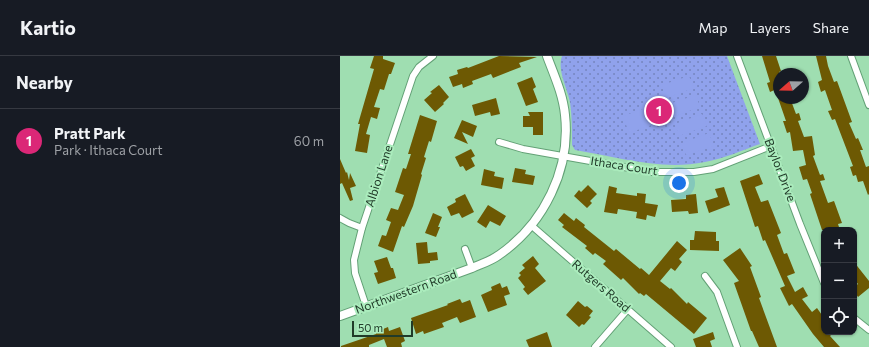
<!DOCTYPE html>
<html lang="en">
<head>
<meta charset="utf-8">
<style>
	:root { --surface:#171b24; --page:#242831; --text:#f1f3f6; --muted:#9ea1a6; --line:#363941; --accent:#db2777 }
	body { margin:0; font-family:Commissioner,sans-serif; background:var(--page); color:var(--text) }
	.controls { position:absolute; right:12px; bottom:12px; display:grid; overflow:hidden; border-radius:8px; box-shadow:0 1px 3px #0004 }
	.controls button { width:36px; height:36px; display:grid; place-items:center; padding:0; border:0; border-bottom:1px solid var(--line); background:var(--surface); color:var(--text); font:20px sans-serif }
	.compass { position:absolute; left:433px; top:12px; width:36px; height:36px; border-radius:50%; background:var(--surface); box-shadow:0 1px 3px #0004; rotate:250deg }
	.scale { position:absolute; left:12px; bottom:10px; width:61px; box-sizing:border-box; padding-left:4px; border:2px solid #213b29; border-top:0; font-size:11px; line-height:14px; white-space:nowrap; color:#213b29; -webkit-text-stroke:3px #abecbd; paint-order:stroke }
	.you { position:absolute; left:339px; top:127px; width:14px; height:14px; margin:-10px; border:3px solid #fff; border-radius:50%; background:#1a73e8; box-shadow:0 0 0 6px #1a73e833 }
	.badge { display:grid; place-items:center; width:26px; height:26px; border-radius:50%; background:var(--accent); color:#fff; font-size:13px; font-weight:700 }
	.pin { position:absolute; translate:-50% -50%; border:2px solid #fff; box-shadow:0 1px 4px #0006 }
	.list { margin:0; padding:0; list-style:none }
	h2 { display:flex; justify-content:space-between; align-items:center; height:52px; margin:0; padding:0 16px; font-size:17px }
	h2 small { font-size:13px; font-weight:400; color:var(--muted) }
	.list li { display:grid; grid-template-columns:26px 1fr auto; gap:12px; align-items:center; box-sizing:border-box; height:64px; padding:0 16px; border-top:1px solid var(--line) }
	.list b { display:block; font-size:15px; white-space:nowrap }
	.list p { margin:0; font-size:13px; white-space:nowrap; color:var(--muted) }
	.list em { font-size:13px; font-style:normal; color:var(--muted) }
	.icon { flex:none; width:22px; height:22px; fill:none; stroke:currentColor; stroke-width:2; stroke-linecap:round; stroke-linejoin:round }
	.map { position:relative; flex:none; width:529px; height:291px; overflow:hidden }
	header { display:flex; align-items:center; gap:24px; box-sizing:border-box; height:56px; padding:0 20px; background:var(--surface); border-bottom:1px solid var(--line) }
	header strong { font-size:19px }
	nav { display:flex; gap:22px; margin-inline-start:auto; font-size:14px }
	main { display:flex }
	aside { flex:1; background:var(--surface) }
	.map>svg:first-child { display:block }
</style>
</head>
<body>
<header>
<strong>Kartio</strong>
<nav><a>Map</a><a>Layers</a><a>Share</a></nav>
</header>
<main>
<aside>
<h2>Nearby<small></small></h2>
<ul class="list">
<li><span class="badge">1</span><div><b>Pratt Park</b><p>Park · Ithaca Court</p></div><em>60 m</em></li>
</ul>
</aside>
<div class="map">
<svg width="529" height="291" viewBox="0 0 529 291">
	<defs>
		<pattern id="grass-dots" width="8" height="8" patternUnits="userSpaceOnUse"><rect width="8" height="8" fill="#90a2ec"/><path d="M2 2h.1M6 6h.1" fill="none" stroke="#7585bf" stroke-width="1.8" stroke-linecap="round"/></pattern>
	</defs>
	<rect width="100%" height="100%" fill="#9fdeb1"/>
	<path fill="url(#grass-dots)" d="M 222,0 L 387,0 L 420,88 C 403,94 383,103 365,106 C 322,115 277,101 235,94 L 232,89 C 232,74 232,60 230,46 C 227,31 217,14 222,0 Z"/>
	<g fill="#90a2ec">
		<path d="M 349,20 L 354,32 L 326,42 L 322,29 Z"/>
		<path d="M 356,39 L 360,51 L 333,61 L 329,48 Z"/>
		<path d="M 317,48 L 323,65 L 289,77 L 283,60 Z"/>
		<path d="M 362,58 L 367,70 L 339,80 L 335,68 Z"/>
		<path d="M 369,77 L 374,90 L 346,99 L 342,87 Z"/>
	</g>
	<g fill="#6d5903">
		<path d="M 34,0 L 43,0 L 43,3 L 55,7 L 51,18 L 49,18 L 44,34 L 40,33 L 34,51 L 40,52 L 37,63 L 31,61 L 26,78 L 30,79 L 27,97 L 15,95 L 20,68 L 18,68 L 34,13 L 30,12 Z"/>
		<path d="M 159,0 L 197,1 L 179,7 L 181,11 L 153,22 L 151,18 L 132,25 L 133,28 L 123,32 L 122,28 L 113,31 L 109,21 L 118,18 L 117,14 L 127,11 L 128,12 Z"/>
		<path d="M 422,0 L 436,0 L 441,15 L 439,16 L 439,32 L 430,36 L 427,27 L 430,26 Z"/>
		<path d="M 476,0 L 486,0 L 488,10 L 494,26 L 497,25 L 512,66 L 509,67 L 516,83 L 518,82 L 523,94 L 520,94 L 526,111 L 529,110 L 529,138 L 528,139 L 523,125 L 518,126 L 516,119 L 513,120 L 510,111 L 513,110 L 495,63 L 492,64 L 488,55 L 492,54 L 485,34 L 481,36 L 478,26 L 482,24 Z"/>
		<path d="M 192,21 L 196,31 L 193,33 L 198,46 L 186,50 L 177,27 Z"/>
		<path d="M 99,29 L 109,41 L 103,47 L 104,48 L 95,56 L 84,44 L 92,37 L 90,36 Z"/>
		<path d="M 156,42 L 160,58 L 151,60 L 150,56 L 135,60 L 132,49 Z"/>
		<path d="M 438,42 L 450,42 L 456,58 L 459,57 L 461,64 L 458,65 L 464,81 L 472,80 L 475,99 L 473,100 L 480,119 L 483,118 L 485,124 L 480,125 L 488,147 L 494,145 L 502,167 L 498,168 L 500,174 L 482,174 L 470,138 L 472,137 L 467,123 L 463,124 L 459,111 L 466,109 L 463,94 L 453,95 L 450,76 L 447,77 L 443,65 L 446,65 Z"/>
		<path d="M 188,56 L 203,56 L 203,79 L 193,79 L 193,71 L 183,71 L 183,60 L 190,60 Z"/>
		<path d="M 80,59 L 97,65 L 91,86 L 89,85 L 84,101 L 86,102 L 81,118 L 82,119 L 73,150 L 64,171 L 62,170 L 53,196 L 38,190 L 42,179 L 46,180 L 51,166 L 46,164 L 51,152 L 58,154 L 64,139 L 55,136 L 63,112 L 66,113 L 71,98 L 68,98 Z"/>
		<path d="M 122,64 L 137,70 L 133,81 L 122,76 L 128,88 L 114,82 Z"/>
		<path d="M 131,93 L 135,100 L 131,102 L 135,110 L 126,115 L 123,110 L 120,111 L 115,101 Z"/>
		<path d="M 0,103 L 6,117 L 7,116 L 9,124 L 10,117 L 16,130 L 10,132 L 13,144 L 10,145 L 2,127 L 0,128 Z"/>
		<path d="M 175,112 L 186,114 L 185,118 L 195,120 L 193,129 L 172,126 Z"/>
		<path d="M 144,113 L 155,116 L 154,120 L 164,122 L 162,133 L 141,129 Z"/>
		<path d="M 419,118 L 423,128 L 415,131 L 421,146 L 428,144 L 441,177 L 437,179 L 444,198 L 447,197 L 455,217 L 447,220 L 455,236 L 463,231 L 468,240 L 462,243 L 472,256 L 477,252 L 484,262 L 484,276 L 494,276 L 490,280 L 500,291 L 484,291 L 473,278 L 452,248 L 449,250 L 440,232 L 445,230 L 425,184 L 423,185 L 418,170 L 415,171 L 400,125 Z"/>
		<path d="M 248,129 L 257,138 L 250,145 L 252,147 L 247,152 L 234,140 L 239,134 L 241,136 Z"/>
		<path d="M 269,130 L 277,132 L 276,137 L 297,140 L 297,137 L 306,138 L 305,147 L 318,149 L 315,161 L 307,159 L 306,164 L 296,162 L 297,156 L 278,153 L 277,158 L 264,156 Z"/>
		<path d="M 384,131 L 390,149 L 369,157 L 365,145 L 378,141 L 375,133 Z"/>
		<path d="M 125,138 L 134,156 L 122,162 L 119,157 L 111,160 L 107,151 L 116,146 L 115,143 Z"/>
		<path d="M 356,138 L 358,157 L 349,158 L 348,155 L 332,156 L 331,144 L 346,143 L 346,139 Z"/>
		<path d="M 148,149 L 166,160 L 160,170 L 150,165 L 146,172 L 137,166 Z"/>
		<path d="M 93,157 L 102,161 L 98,171 L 100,171 L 96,181 L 85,177 Z"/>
		<path d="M 224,157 L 234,165 L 236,162 L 245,169 L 244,171 L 274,195 L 276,193 L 300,213 L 301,212 L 309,219 L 337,185 L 347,194 L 339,203 L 342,206 L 335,215 L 331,212 L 320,225 L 330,233 L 331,232 L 347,248 L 348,246 L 367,262 L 354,278 L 306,238 L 304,240 L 300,237 L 299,238 L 283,222 L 281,224 L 263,208 L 266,205 L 255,197 L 253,199 L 245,192 L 247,190 L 222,171 L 224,169 L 218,164 Z"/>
		<path d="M 355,175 L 376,176 L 376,185 L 379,185 L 379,195 L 350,194 L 350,184 L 354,184 Z"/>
		<path d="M 87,186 L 88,197 L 97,196 L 98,204 L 90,205 L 90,207 L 78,208 L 76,187 Z"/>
		<path d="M 400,192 L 412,210 L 410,211 L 421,241 L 419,242 L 437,291 L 419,291 L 412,275 L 411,275 L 394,227 L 399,225 L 383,204 Z"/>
		<path d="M 193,200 L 199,208 L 195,212 L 206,225 L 188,239 L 183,233 L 185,231 L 178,222 L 181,219 L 179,217 L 185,212 L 182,209 Z"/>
		<path d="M 47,201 L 51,212 L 53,212 L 56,222 L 38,228 L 34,217 L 38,216 L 34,205 Z"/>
		<path d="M 514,206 L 529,225 L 529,232 L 518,241 L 514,235 L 514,231 L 518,228 L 514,223 Z"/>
		<path d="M 160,227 L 162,232 L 167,230 L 170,238 L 164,240 L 167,249 L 148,256 L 141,239 L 152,234 L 151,231 Z"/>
		<path d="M 120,243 L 122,247 L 130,244 L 136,261 L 120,267 L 117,261 L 102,267 L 104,271 L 84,278 L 83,275 L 76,278 L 71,262 L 108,249 L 107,248 Z"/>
		<path d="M 238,245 L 245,251 L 247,250 L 253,255 L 249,260 L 251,261 L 244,269 L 242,268 L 239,271 L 226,259 Z"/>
		<path d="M 48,271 L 49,275 L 60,271 L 65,285 L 61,287 L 62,291 L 47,291 L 44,283 L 29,289 L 29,291 L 1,291 L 1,290 L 36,278 L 36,276 Z"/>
		<path d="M 207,276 L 212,291 L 189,291 L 186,284 Z"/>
		<path d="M 373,276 L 375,283 L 370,285 L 372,291 L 356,291 L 353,283 Z"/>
	</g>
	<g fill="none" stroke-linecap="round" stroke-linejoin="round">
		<defs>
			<g id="minor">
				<path d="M 397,0 L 460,168 L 484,227"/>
				<path d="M 511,0 L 529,49"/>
				<path d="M 159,86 L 183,93 L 312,116 L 354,116 L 373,113 L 431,90"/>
				<path d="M 0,162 L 9,167 L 22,172"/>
				<path d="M 192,170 L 331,291"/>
				<path d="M 125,193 L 132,212"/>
				<path d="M 365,220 L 377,236 L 397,291"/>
				<path d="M 26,250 L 15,217 L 14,204 L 22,172 L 73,20 L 79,11 L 93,0"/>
				<path d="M 514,262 L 529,274"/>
				<path d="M 255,291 L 288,253"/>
			</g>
			<path id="tertiary" d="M 0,260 L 132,212 C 141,208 151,205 159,199 C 204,168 231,113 225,59 C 223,38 214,19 207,0"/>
		</defs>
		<use href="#minor" stroke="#63a176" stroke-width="8"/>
		<use href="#tertiary" stroke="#63a176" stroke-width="10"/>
		<use href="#minor" stroke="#fff" stroke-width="6"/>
		<use href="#tertiary" stroke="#fff" stroke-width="8"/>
	</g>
	<g text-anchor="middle" stroke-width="4" stroke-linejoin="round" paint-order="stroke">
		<g font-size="12" fill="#213b29" stroke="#abecbd">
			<text transform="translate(284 110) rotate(9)" y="4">Ithaca Court</text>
			<text transform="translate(440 114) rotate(69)" y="4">Baylor Drive</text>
			<text transform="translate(39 120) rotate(-72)" y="4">Albion Lane</text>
			<text transform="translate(261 230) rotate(41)" y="4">Rutgers Road</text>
			<text transform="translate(66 236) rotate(-20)" y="4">Northwestern Road</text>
		</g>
	</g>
</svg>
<div class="controls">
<button>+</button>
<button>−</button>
<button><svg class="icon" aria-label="locate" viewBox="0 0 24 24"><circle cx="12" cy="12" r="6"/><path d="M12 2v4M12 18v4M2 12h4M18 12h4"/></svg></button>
</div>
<svg class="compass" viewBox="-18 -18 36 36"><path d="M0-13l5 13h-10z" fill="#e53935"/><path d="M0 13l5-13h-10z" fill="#9ea1a6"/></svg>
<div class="scale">50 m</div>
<div class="you"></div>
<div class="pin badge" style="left:319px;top:55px">1</div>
</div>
</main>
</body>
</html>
